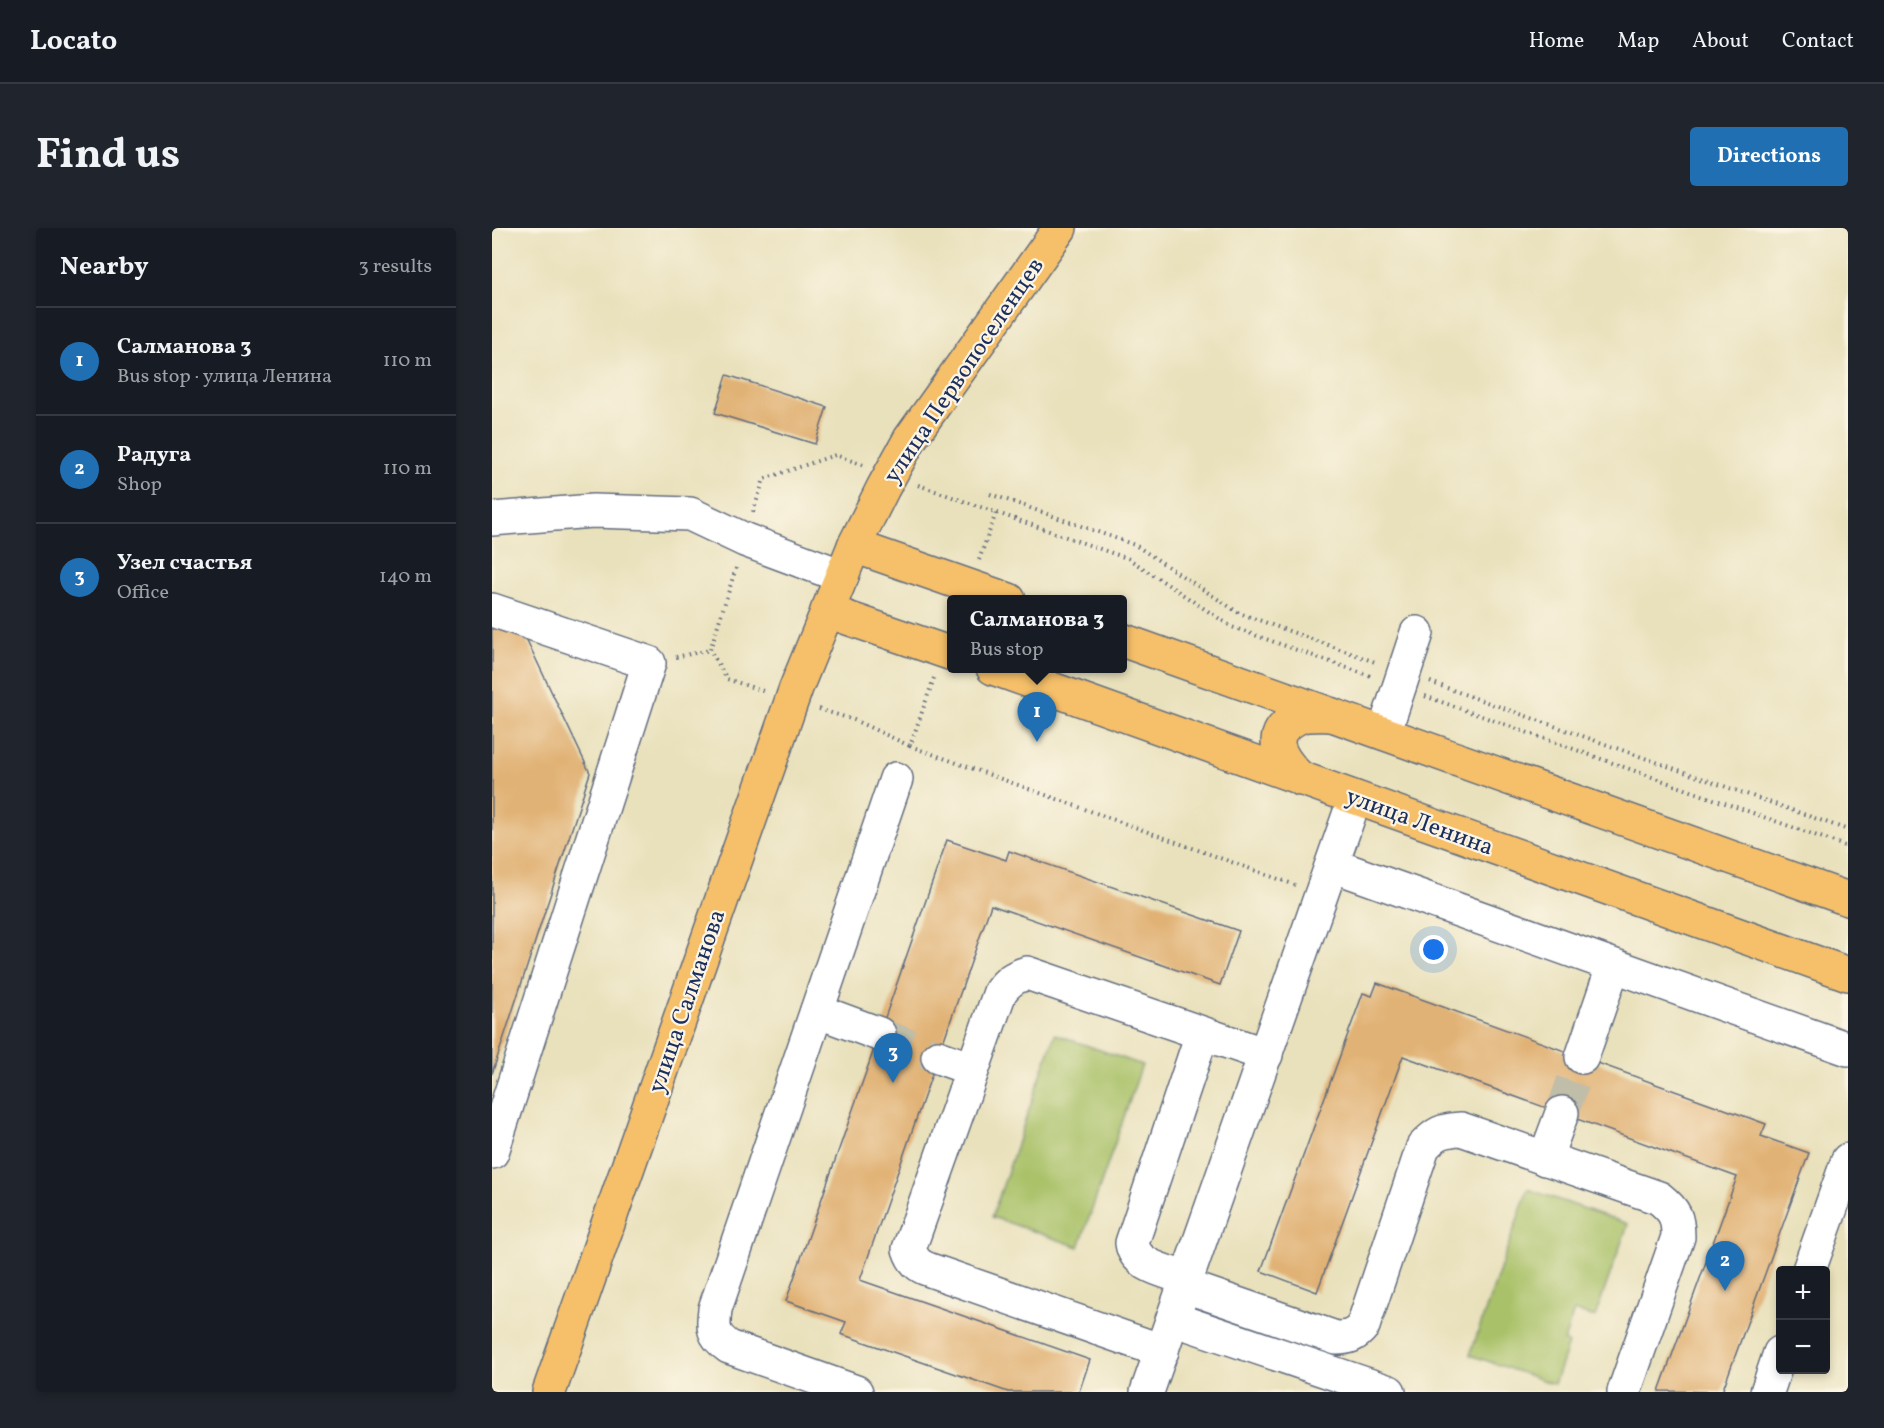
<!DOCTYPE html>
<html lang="en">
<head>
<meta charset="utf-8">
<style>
	:root { --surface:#171b24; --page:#20242c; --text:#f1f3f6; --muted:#9ea1a6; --line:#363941; --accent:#1f6fb2 }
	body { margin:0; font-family:Vollkorn,serif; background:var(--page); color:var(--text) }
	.controls { position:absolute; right:18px; bottom:18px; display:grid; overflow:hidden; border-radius:6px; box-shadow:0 3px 9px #0003 }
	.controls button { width:54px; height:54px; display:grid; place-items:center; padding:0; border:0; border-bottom:2px solid var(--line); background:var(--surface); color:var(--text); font:30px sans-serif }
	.you { position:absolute; left:942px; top:722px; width:21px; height:21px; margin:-15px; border:4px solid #fff; border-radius:50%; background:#1a73e8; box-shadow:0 0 0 9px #1a73e833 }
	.badge { display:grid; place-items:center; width:39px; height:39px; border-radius:50%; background:var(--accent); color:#fff; font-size:20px; font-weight:700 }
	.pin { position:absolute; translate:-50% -50px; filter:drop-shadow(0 2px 3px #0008) }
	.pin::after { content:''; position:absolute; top:32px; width:21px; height:18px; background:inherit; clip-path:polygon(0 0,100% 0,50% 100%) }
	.popup { position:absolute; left:455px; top:367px; width:180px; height:78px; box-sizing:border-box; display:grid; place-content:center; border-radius:6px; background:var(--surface); filter:drop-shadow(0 2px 4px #0005); font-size:20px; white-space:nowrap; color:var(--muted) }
	.popup b { font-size:22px; color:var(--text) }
	.popup::after { content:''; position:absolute; left:50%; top:100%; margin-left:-12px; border:12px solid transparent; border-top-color:var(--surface) }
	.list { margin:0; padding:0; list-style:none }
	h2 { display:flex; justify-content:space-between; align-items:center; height:78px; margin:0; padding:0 24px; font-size:26px }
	h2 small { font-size:20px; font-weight:400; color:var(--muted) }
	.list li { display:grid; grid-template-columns:39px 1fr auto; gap:18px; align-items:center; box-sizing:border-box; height:108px; padding:0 24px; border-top:2px solid var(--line) }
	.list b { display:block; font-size:22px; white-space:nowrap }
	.list p { margin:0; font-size:20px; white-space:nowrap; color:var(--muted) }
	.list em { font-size:20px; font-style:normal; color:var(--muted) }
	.map { position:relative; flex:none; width:1356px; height:1164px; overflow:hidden; border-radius:6px }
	header { display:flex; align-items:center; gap:36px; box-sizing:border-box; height:84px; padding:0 30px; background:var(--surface); border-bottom:2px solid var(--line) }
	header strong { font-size:28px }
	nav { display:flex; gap:33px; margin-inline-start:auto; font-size:21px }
	.intro { display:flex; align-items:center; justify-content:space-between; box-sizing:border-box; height:144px; padding:0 36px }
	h1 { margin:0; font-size:42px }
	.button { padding:15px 27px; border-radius:6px; background:var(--accent); color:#fff; font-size:21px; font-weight:700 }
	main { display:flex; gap:36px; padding:0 36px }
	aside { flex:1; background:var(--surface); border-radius:6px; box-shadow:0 3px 9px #0003 }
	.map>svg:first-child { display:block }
</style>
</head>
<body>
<header>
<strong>Locato</strong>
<nav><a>Home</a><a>Map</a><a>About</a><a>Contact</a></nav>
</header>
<div class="intro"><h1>Find us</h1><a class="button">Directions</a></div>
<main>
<aside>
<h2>Nearby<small>3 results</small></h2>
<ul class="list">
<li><span class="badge">1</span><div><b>Салманова 3</b><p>Bus stop · улица Ленина</p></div><em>110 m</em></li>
<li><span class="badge">2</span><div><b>Радуга</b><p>Shop</p></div><em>110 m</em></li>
<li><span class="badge">3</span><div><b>Узел счастья</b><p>Office</p></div><em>140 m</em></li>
</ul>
</aside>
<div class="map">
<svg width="1356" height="1164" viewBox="0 0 1356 1164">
	<rect width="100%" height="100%" fill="#fcf5e5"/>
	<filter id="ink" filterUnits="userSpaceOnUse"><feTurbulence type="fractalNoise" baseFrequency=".0167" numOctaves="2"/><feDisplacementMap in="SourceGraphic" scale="12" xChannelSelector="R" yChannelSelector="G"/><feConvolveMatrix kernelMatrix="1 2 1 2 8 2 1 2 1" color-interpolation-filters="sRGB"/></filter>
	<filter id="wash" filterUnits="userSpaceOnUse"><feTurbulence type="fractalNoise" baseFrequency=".008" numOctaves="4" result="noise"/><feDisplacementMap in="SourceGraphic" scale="24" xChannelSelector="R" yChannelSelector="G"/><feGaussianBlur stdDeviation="1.35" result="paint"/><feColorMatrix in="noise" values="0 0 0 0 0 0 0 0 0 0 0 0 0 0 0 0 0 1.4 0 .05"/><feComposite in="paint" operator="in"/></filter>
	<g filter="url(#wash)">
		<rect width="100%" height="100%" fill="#e9e1bc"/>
		<g fill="#a9c167" stroke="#627862" stroke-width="1.5">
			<path d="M 563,806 L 650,837 L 587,1019 L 500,989 Z"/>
			<path d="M 1036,961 L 1136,996 L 1103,1089 L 1082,1083 L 1072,1113 L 1076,1116 L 1062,1156 L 978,1127 Z"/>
		</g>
		<g id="blocks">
			<g fill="#e1b276">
				<path d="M 235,147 L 335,179 L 323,216 L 223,185 Z"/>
				<path d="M 0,394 L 32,406 L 98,545 L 0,846 Z"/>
				<path d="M 455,612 L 514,632 L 517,623 L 747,703 L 728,757 L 499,677 L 368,1052 L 598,1132 L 587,1164 L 516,1164 L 349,1106 L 354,1094 L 294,1073 Z"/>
				<path d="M 885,755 L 1274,896 L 1269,908 L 1317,925 L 1230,1164 L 1167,1163 L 1245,949 L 911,828 L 825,1064 L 769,1043 L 871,765 L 880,768 Z"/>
			</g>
		</g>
	</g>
	<g filter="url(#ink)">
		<use href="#blocks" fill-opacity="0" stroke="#636d7f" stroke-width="1.5"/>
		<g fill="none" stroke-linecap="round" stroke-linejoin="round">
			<g stroke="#c0bda9" stroke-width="33" stroke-dasharray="33 16" stroke-linecap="butt">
				<path d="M 387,806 L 446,829"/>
				<path d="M 1070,885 L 1090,829"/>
			</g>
			<defs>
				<g id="minor">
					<path d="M 0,291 L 101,283 L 198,286 L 253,312 L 350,348"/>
					<path d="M 0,382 L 157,435 L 0,924"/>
					<path d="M 892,505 L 925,405"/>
					<path d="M 840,637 L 1356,821"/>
					<path d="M 325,783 L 387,806"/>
					<path d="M 446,829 L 480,841"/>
					<path d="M 1090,829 L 1121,739"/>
					<path d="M 1053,931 L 1070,885"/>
					<path d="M 1317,1042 L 1356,932"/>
					<path d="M 696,1051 C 675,1043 643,1039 640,1015 L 710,806"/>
					<path d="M 693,1058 L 844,1110 C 856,1110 863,1108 871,1098 L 931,919 C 944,905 950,902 969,901 L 1167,970 C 1183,983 1186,989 1186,1009 L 1132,1164"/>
					<path d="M 681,1091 L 897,1164"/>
					<path d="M 670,1123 L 438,1042 C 426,1038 421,1033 417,1021 L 508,764 C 516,753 522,749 535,745 L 774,827"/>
					<path d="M 364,1164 L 237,1119 C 220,1107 221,1100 223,1081 L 404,551"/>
					<path d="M 655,1164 L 863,570"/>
					<path d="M 1275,1164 L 1288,1125"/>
				</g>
				<g id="major">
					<path d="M 362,318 L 517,372"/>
					<path d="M 335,383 L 460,426"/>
					<path d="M 630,412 L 1356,671"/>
					<path d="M 501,440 L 1356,746"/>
					<path d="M 809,551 C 796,538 775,516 793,498 C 798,494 804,490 810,488 C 819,486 830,487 840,487"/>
					<path d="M 57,1164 L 304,460 L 362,318 L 391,260 L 418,211 L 568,0"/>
				</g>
			</defs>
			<use href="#minor" stroke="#636d7f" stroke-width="36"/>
			<use href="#major" stroke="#636d7f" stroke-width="36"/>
			<g stroke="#636d7f" stroke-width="4" stroke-dasharray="1.5 4.5" stroke-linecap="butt">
				<path d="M 426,257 L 637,331 L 740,399 L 881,449"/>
				<path d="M 498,266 L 643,317 L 747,385 L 886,435"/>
				<path d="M 261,284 L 272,251 L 343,227 L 371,237"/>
				<path d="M 487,332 L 504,285"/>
				<path d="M 244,340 L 218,422 L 235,451 L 271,463"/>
				<path d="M 184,429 L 218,422"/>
				<path d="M 442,450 L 418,518 L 803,657"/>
				<path d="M 938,454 L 1356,602"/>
				<path d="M 933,468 L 1356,619"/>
				<path d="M 327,481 L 362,492 L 418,518"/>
			</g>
			<use href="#minor" stroke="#fff" stroke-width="33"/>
			<use href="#major" stroke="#f6c06b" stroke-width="33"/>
		</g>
	</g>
	<g text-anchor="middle" stroke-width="4.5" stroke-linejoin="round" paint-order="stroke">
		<g font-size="24" fill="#1b2f5e" stroke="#fcf5e5">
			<text transform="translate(471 142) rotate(-56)" y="8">улица Первопоселенцев</text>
			<text transform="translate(928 593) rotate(20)" y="8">улица Ленина</text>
			<text transform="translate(194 773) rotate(-71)" y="8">улица Салманова</text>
		</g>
	</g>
</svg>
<div class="controls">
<button>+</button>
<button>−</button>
</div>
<div class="you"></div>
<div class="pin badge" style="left:545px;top:514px">1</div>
<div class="popup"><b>Салманова 3</b>Bus stop</div>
<div class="pin badge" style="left:1233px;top:1063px">2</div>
<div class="pin badge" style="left:401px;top:855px">3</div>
</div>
</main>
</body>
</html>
